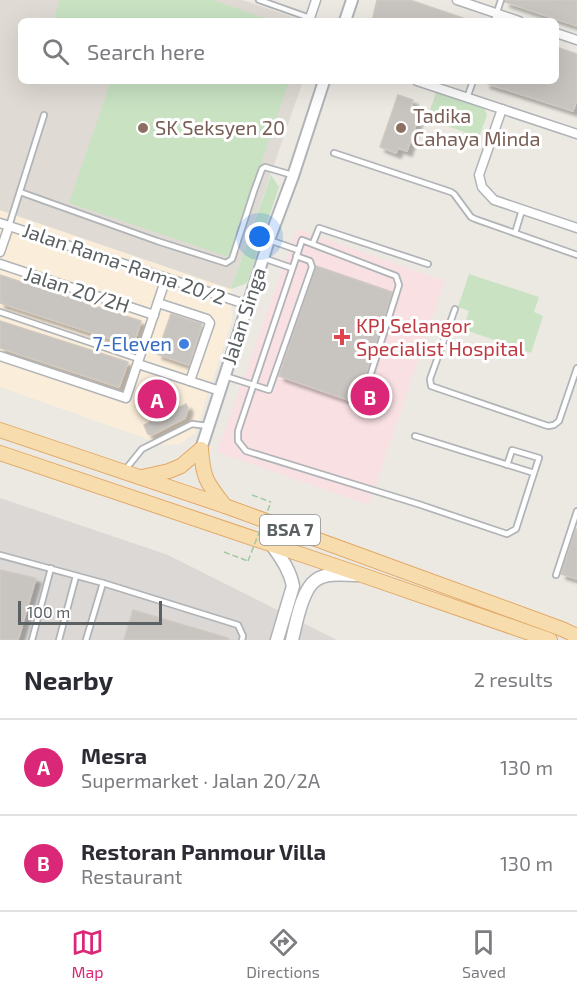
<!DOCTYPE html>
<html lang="en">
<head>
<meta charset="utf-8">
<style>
	:root { --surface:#fff; --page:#f7f7f7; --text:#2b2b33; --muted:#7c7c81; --line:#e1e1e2; --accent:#db2777 }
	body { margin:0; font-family:"Exo 2",sans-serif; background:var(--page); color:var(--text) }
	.scale { position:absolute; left:18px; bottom:15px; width:144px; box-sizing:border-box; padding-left:6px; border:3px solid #5b6062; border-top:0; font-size:16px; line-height:21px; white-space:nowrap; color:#5b6062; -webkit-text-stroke:4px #fff; paint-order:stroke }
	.you { position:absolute; left:260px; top:237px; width:21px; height:21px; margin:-15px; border:4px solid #fff; border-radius:50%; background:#1a73e8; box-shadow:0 0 0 9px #1a73e833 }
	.badge { display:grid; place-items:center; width:39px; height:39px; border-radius:50%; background:var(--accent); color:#fff; font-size:20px; font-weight:700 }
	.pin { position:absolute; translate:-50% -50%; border:3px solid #fff; box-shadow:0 2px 6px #0006 }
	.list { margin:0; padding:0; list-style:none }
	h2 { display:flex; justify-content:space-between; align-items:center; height:78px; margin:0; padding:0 24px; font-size:26px }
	h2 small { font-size:20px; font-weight:400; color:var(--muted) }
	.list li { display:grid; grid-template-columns:39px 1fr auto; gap:18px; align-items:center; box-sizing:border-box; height:96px; padding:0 24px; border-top:2px solid var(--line) }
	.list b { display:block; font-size:22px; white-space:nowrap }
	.list p { margin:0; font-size:20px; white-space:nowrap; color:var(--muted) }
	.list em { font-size:20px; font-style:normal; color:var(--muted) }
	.icon { flex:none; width:33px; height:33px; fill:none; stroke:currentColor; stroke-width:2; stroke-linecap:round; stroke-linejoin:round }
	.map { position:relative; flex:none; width:577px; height:640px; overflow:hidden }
	.search { position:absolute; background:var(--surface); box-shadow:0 6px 24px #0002; left:18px; right:18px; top:18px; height:66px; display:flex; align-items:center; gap:15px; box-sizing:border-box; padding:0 21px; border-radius:9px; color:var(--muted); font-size:22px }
	.sheet { height:270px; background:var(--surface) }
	nav { display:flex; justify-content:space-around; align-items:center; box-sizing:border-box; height:84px; border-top:2px solid var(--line); background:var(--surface); font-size:16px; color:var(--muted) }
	nav a { display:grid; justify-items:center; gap:3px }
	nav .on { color:var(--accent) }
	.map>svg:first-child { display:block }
</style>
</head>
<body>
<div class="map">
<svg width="577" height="640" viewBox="0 0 577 640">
	<defs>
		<filter id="shadow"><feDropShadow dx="5" dy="5" stdDeviation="1.5" flood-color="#0004"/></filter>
	</defs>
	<rect width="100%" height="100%" fill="#ece9e3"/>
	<path fill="#faedda" d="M 0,210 L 231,289 L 232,321 L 195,433 L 180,444 L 164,445 L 0,387 Z"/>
	<path fill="#dbd8d5" d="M 0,498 L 168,555 L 337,640 L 0,640 Z"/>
	<path fill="#dfdad4" d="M 0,0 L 242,0 L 304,21 L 21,21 L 21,81 L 303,81 L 231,289 L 0,210 Z"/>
	<path fill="#f8e0e3" d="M 297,229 L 445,281 L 369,505 L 217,452 Z"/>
	<g fill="#c8e2c2">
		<path d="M 60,0 L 212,0 L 274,21 L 53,21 Z"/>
		<path d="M 111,81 L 289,81 L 229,257 L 69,203 Z"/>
		<path d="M 437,90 L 482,105 L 487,115 L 479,137 L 427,119 Z"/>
		<path d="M 271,175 L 279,187 L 247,283 L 231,289 Z"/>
		<path d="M 469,274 L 539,297 L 534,312 L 543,316 L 531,353 L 463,329 L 469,311 L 458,307 Z"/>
	</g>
	<g fill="#c8c4c0" stroke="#d0c9c2" stroke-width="1.5" filter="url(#shadow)">
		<path d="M 377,0 L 410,0 L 469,20 L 469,21 L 372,21 Z"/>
		<path d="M 505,0 L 577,0 L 577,26 L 505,2 Z"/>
		<path d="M 556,47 L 577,54 L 577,99 L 573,111 L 485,83 L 486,81 L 556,81 Z"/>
		<path d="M 398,95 L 413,100 L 411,106 L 421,109 L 407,151 L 398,148 L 396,153 L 380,147 Z"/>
		<path d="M 316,266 L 392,292 L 357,403 L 279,376 Z"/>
		<path d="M 0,275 L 141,321 L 133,346 L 0,303 Z"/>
		<path d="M 171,314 L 202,324 L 189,365 L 157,354 Z"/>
		<path d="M 0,321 L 128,362 L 119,387 L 0,348 Z"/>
		<path d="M 151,385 L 170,392 L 161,416 L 186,404 L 188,408 L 185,418 L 152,435 L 148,434 L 144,425 L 158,418 L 141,412 Z"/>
		<path d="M 576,529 L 577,530 L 577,579 L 561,574 Z"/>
		<path d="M 0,570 L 36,578 L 18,640 L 0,640 Z"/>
		<path d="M 133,610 L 228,638 L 228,640 L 124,640 Z"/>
	</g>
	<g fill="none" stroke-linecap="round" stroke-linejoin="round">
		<defs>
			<g id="service">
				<path d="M 259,0 L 310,18"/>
				<path d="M 494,21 L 501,0"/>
				<path d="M 467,98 L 473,81"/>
				<path d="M 334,153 L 451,192 L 454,194 L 471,217 L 475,219 L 577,255"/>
				<path d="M 20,192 L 157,241 L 226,263 L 232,259 L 254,191 L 262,169 L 265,167 L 292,175"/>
				<path d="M 9,226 L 44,115"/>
				<path d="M 515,233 L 522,210"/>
				<path d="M 269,240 L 298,250"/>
				<path d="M 313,243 L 319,228 L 428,264"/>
				<path d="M 263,258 L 292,268"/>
				<path d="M 455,309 L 430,379 L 431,386 L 548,426 L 554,425 L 559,421 L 577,368"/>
				<path d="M 0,312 L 139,359"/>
				<path d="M 225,376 L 269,390 L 312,267 L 310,261 L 296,256"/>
				<path d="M 360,408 L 399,285 L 396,276 L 302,240 L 238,431 L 238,441 L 246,451 L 418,504 L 507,534 L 516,529 L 534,473 L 415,436"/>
				<path d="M 507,465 L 512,450 L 539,458 L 534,473"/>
				<path d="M 125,470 L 142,449 L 192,424 L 208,426"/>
				<path d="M 0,555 L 103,583 L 238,625 L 243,636 L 242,640"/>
				<path d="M 556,575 L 577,511"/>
				<path d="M 32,640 L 51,568"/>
				<path d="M 59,640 L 76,576"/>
				<path d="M 86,640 L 103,583"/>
			</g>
			<g id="minor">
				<path d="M 457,0 L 519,21"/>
				<path d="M 310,18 L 316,0"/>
				<path d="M 556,33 L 577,40"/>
				<path d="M 417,81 L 577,134"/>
				<path d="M 502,109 L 479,175 L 482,187 L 494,200 L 577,228"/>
				<path d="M 0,223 L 248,305"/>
				<path d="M 0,252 L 9,226"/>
				<path d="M 0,264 L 154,315"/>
				<path d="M 158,303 L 207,319 L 210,323 L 190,381"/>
				<path d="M 0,356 L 126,398 L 166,278"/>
				<path d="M 138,364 L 220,391"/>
			</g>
			<g id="tertiary">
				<path d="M 345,21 L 352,0"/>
				<path d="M 201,449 L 269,240 L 293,176 L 324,81"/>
			</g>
			<g id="secondary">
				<path d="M 272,545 C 281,558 290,570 293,586 L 277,640"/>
				<path d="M 292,640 C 296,624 302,589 316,580 C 327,572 345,575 358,575"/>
			</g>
			<g id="primary">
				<path d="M 0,430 L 225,506 L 562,629 L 577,636"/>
				<path d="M 201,449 C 203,479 207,483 225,506"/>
				<path d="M 0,453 L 362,575 L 550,640"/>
				<path d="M 142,477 L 169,471 L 181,466 L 201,449"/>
			</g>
		</defs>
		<use href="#service" stroke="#b0b4b7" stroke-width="8"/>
		<use href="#minor" stroke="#b0b4b7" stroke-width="11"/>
		<use href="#tertiary" stroke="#b0b4b7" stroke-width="14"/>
		<use href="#secondary" stroke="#b0b4b7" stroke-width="15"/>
		<use href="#primary" stroke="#e3a865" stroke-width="16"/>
		<g stroke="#a0c9a3" stroke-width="1.5" stroke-dasharray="6 3" stroke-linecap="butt">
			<path d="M 252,495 L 271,502"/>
			<path d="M 224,552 L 248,561"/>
		</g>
		<use href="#service" stroke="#fff" stroke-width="4.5"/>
		<use href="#minor" stroke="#fff" stroke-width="8"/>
		<use href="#tertiary" stroke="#fff" stroke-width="10"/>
		<use href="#secondary" stroke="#fff" stroke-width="12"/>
		<use href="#primary" stroke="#f7ddae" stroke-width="14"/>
		<path stroke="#a0c9a3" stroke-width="1.5" stroke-dasharray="6 3" stroke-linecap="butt" d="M 248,561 L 271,502"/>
	</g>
	<g fill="#8d6e63" stroke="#fff" stroke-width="2">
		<circle cx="143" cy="128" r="6"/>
		<circle cx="401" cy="128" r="6"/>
	</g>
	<path fill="#e0444e" stroke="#fff" stroke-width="2" d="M339 328h6v6h6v6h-6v6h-6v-6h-6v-6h6z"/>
	<circle fill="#3f7fe0" stroke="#fff" stroke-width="2" cx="184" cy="344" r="6"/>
	<g text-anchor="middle" stroke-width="6" stroke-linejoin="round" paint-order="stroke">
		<rect fill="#fff" stroke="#8c9091" stroke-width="1.5" x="260" y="515" width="60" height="30" rx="4.5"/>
		<g font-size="18" font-weight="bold" fill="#5b6062">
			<text x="290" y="536">BSA 7</text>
		</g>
		<g font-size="20" fill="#785e54" stroke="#fff" text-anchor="start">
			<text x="413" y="123">Tadika<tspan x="413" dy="23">Cahaya Minda</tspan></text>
			<text x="155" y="135">SK Seksyen 20</text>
		</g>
		<g font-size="20" fill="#5b6062" stroke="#fff">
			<text transform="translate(124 264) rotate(19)" y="7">Jalan Rama-Rama 20/2</text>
			<text transform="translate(77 290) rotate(18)" y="7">Jalan 20/2H</text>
			<text transform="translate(244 316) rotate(-72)" y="7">Jalan Singa</text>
		</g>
		<g font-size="20" fill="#be3a42" stroke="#fff" text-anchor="start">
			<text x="356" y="333">KPJ Selangor<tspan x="356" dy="23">Specialist Hospital</tspan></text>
		</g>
		<g font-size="20" fill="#366cbe" stroke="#fff" text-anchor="end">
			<text x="172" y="351">7-Eleven</text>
		</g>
	</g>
</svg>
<div class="scale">100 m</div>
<div class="you"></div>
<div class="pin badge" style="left:157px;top:399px">A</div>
<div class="pin badge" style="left:370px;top:396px">B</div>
<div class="search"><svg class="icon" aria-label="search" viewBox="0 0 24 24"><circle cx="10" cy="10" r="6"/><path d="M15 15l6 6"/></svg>Search here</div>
</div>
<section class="sheet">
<h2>Nearby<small>2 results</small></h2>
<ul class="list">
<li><span class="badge">A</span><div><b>Mesra</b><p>Supermarket · Jalan 20/2A</p></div><em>130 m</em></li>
<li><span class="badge">B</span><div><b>Restoran Panmour Villa</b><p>Restaurant</p></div><em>130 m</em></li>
</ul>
</section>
<nav>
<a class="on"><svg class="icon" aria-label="map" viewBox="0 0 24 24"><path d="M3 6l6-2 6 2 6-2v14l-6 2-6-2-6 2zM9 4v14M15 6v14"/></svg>Map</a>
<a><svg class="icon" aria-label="directions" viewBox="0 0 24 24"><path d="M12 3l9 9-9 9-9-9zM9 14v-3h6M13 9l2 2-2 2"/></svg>Directions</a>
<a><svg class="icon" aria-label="saved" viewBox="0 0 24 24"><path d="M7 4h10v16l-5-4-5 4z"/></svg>Saved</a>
</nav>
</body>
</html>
